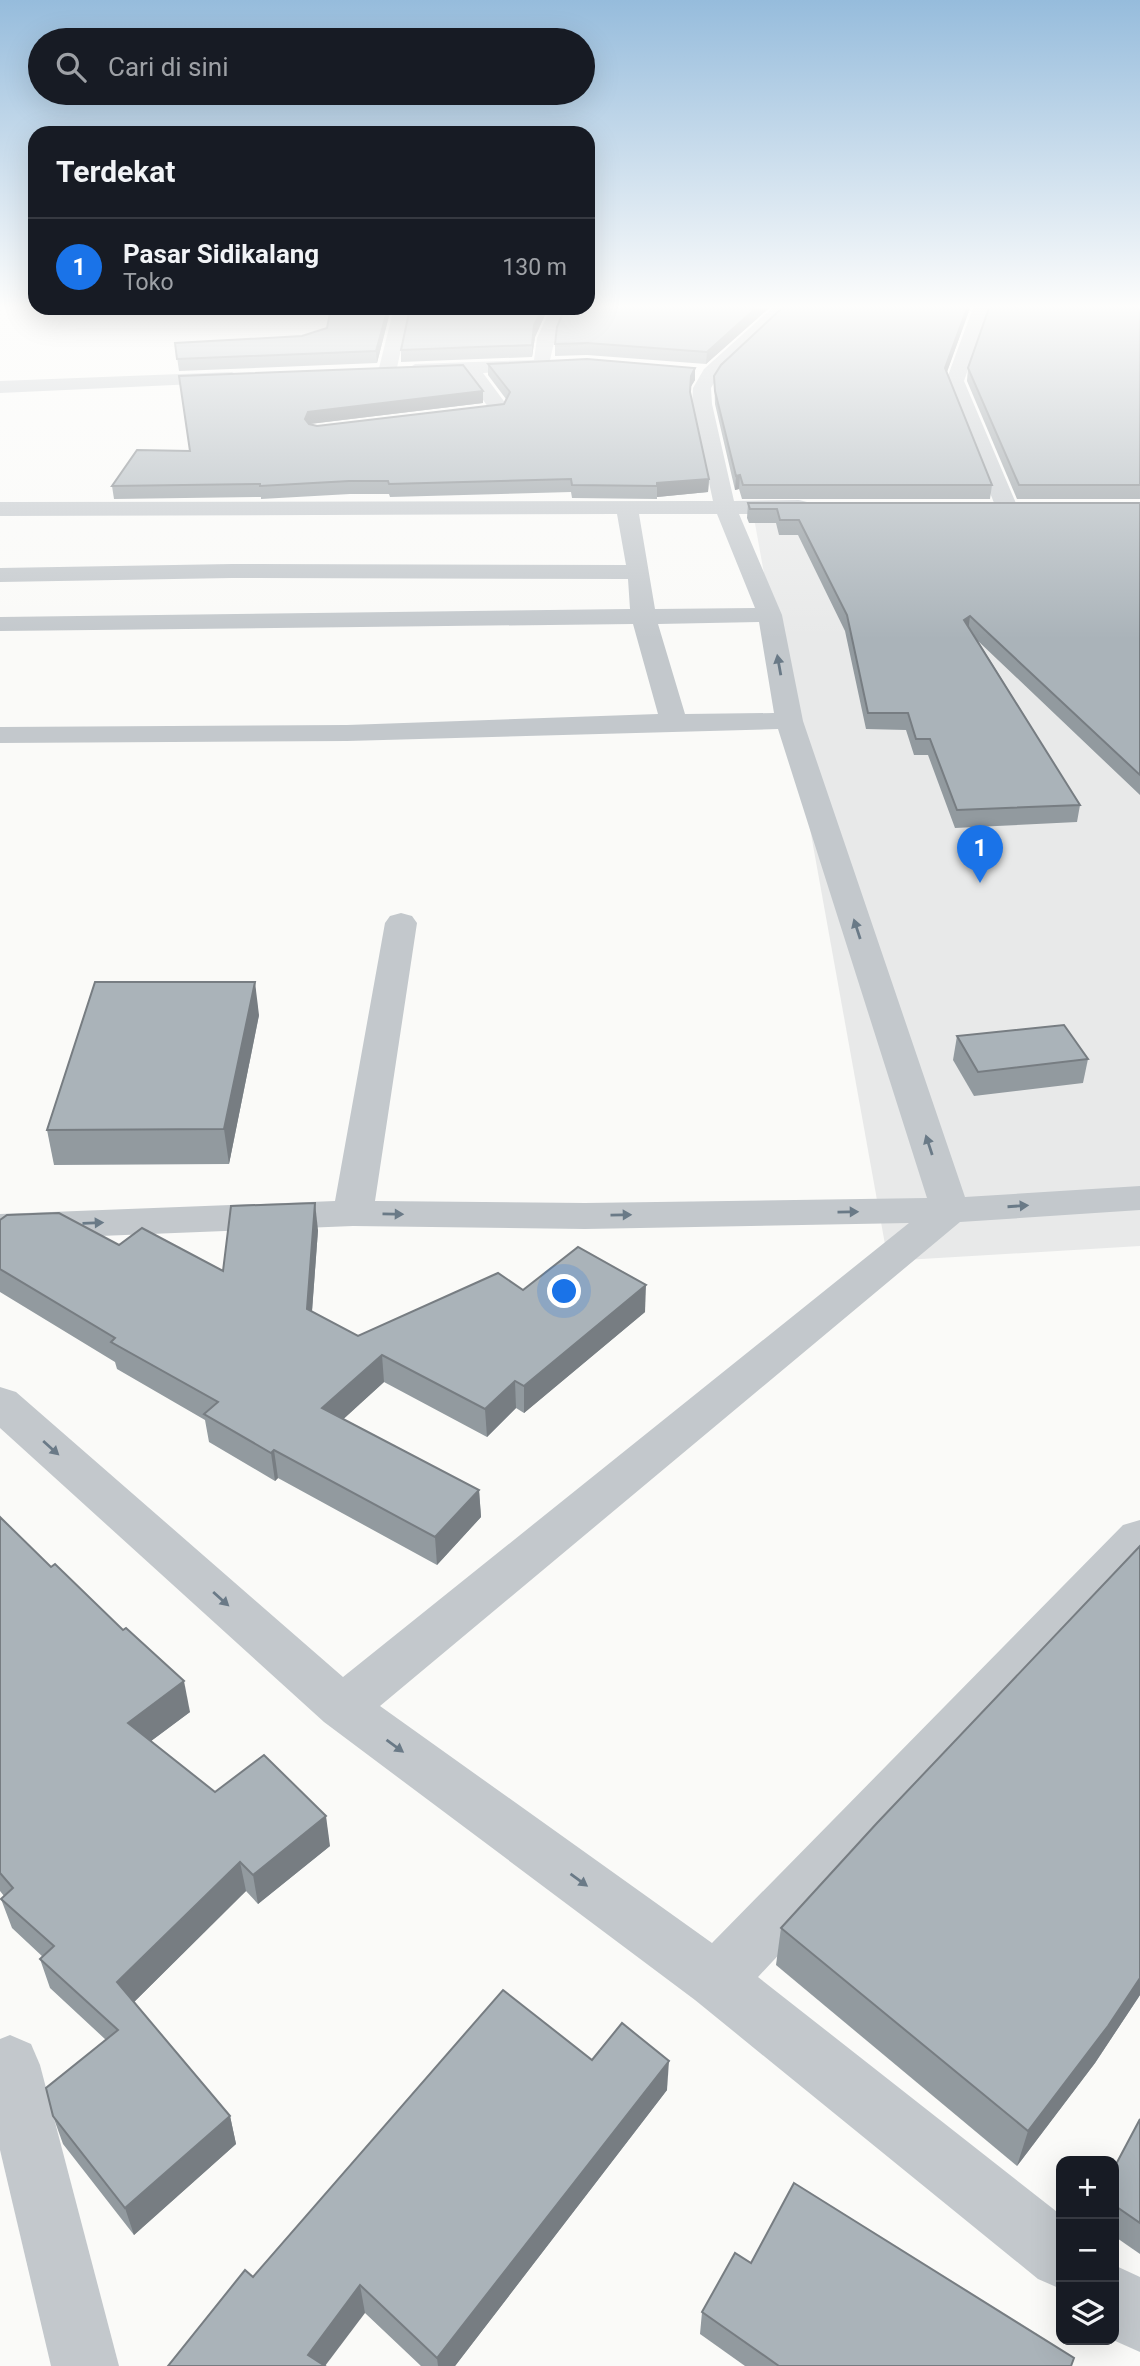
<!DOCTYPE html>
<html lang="id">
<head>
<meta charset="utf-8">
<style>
	:root { --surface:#171b24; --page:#242831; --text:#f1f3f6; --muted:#9ea1a6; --line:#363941; --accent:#1a73e8 }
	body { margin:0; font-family:Roboto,sans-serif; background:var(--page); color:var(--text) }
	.controls { position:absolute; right:21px; bottom:21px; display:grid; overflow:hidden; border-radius:14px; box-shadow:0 7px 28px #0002 }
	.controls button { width:63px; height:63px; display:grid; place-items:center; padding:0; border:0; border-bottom:2px solid var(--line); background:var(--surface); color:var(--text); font:35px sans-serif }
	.you { position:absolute; left:565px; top:1292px; width:24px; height:24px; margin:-18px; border:5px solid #fff; border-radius:50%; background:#1a73e8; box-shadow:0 0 0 10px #1a73e833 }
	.badge { display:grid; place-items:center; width:46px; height:46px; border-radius:50%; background:var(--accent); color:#fff; font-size:23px; font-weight:700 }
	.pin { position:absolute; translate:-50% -58px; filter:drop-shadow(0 2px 4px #0008) }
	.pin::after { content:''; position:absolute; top:37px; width:24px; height:21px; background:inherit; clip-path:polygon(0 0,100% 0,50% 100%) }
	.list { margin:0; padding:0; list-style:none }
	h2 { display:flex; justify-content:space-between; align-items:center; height:91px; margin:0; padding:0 28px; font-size:30px }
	h2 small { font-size:23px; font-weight:400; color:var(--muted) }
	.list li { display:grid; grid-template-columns:46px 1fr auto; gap:21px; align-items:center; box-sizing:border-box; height:98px; padding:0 28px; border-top:2px solid var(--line) }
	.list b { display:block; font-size:26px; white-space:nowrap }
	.list p { margin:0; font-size:23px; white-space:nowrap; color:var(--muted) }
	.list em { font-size:23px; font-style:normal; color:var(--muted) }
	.icon { flex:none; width:38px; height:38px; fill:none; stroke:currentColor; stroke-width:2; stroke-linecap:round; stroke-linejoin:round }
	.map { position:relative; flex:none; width:1140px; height:2366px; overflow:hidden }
	.search { position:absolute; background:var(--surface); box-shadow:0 7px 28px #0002; left:28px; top:28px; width:567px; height:77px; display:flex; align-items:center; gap:18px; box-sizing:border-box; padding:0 24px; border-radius:38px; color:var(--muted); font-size:26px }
	.panel { position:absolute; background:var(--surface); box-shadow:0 7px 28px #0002; left:28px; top:126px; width:567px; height:189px; border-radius:21px }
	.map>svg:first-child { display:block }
</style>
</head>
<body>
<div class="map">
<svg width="1140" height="2366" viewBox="0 0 1140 2366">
	<rect width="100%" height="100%" fill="#fafaf8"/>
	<path fill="#e8e9e9" d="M 754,518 L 1140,521 L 1140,1246 L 888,1261 Z"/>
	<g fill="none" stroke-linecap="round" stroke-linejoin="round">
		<g fill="#c3c8cc" fill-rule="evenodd">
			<path d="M 394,308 L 410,308 L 396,372 L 387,378 L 378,372 Z"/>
			<path d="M 551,308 L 567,308 L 555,338 L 548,369 L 483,373 L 509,408 L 500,416 L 451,423 L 444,421 L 441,417 L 444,413 L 488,407 L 465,374 L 415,376 L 406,370 L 415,364 L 534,360 L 537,338 Z"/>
			<path d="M 772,308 L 789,308 L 718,376 L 711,388 L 712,404 L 734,501 L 799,500 L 807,502 L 810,507 L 807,512 L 799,514 L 739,514 L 782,615 L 803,721 L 965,1197 L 1140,1186 L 1140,1210 L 960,1222 L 380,1706 L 712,1943 L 1123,1525 L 1140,1520 L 1140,1569 L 758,1977 L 1061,2215 L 1061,2289 L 1038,2279 L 695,2000 L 324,1722 L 0,1428 L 0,1387 L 16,1392 L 343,1677 L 909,1223 L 585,1229 L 353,1226 L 0,1240 L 0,1214 L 335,1201 L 385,923 L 390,916 L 401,913 L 412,916 L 417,923 L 375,1201 L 585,1203 L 927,1198 L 778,729 L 347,741 L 0,743 L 0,727 L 347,725 L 658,714 L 633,624 L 0,631 L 0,617 L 630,609 L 628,579 L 232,578 L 0,582 L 0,568 L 232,564 L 626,565 L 617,514 L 0,516 L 0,502 L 713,501 L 692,404 L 693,388 L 704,369 ZM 639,514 L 717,514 L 755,608 L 655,609 ZM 759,622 L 774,713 L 685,714 L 658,624 Z"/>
			<path d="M 973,308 L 989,308 L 964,381 L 1018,508 L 1015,513 L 999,513 L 996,508 L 946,381 Z"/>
			<path d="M 232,372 L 241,378 L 239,382 L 0,393 L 0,381 Z"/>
			<path d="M 10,2035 L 31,2044 L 40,2065 L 119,2366 L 51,2366 L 0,2150 L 0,2039 Z"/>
			<path d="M 1114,2265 L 1140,2277 L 1140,2352 L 1113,2340 Z"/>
		</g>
	</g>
	<g fill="#929a9f">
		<path d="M 391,308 L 377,363 L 179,371 L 175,343 L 302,336 Z"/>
		<path d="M 410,308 L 548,308 L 535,337 L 532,357 L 401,362 L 401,350 Z"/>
		<path d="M 769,308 L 706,364 L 587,355 L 555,356 L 555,344 Z"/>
		<path d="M 782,308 L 970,308 L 947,372 L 992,485 L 990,499 L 742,499 L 739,489 L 735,490 L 715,404 L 714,376 Z"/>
		<path d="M 1140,308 L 1140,499 L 1017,499 L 967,381 L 968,368 Z"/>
		<path d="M 488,364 L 695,368 L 695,380 L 690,388 L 690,393 L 709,479 L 708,492 L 657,497 L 657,499 L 572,498 L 571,492 L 390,497 L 389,494 L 350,494 L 261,499 L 261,497 L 114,499 L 112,486 L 190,451 L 179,376 L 483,403 L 310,424 L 317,426 L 504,404 L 506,399 L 488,375 Z"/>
		<path d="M 748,503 L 1140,503 L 1140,795 L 978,641 L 1080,805 L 1077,822 L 955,828 L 928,755 L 914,755 L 906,730 L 866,729 L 845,631 L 798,535 L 779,535 L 776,523 L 749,523 L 747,518 Z"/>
		<path d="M 259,1015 L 229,1164 L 54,1165 L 47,1130 Z"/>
		<path d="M 957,1036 L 1088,1059 L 1083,1083 L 974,1096 L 953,1060 Z"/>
		<path d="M 0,1220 L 223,1271 L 318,1230 L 312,1312 L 358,1336 L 523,1290 L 645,1312 L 524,1413 L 516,1408 L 487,1437 L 384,1382 L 343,1419 L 479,1490 L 481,1517 L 437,1565 L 278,1478 L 275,1481 L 209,1442 L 205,1420 L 117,1369 L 115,1362 L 0,1292 Z"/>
		<path d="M 0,1517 L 190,1712 L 151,1741 L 215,1792 L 330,1846 L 258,1904 L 246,1891 L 134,2002 L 230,2116 L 236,2144 L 134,2235 L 63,2144 L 53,2116 L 106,2040 L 50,1988 L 40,1959 L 43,1957 L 12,1928 L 1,1899 L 4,1896 L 0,1891 Z"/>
		<path d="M 1140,1546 L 1140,1995 L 1095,2063 L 1017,2166 L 776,1965 L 781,1928 Z"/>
		<path d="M 592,2060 L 667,2090 L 455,2366 L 421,2366 L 365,2313 L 253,2277 Z"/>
		<path d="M 1140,2119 L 1140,2254 L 1114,2236 L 1114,2168 Z"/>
		<path d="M 751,2263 L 1071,2366 L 745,2366 L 700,2334 L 702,2312 Z"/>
	</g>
	<g fill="#777d82">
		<path d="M 388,308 L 391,308 L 377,363 L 376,351 Z"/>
		<path d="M 543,308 L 548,308 L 535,337 L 532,357 L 532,345 L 534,325 Z"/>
		<path d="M 756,308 L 769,308 L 706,364 L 707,352 Z"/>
		<path d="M 967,308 L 970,308 L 944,380 L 945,368 Z"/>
		<path d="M 695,368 L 695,380 L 690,388 L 691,376 Z"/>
		<path d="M 483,391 L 483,403 L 309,424 L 305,419 L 308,412 Z"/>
		<path d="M 740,475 L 739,489 L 735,490 L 736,476 Z"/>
		<path d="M 709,479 L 708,492 L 657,497 L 657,483 Z"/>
		<path d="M 970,616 L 968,632 L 964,620 Z"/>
		<path d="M 255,982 L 259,1015 L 229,1164 L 224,1129 Z"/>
		<path d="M 315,1203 L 318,1230 L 310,1337 L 307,1309 Z"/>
		<path d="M 646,1285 L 645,1312 L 524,1413 L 524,1386 Z"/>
		<path d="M 382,1355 L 384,1382 L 325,1436 L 322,1408 Z"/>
		<path d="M 515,1381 L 516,1408 L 487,1437 L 485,1409 Z"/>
		<path d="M 274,1450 L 278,1478 L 275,1481 L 271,1453 Z"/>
		<path d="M 479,1490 L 481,1517 L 437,1565 L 435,1537 Z"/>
		<path d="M 184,1681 L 190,1712 L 135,1753 L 128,1723 Z"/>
		<path d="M 326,1816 L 330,1846 L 258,1904 L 253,1875 Z"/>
		<path d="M 240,1862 L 246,1891 L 125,2011 L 117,1982 Z"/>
		<path d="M 1140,1978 L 1140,1995 L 1095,2063 L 1017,2166 L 1028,2131 Z"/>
		<path d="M 669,2061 L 667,2090 L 455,2366 L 438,2366 L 437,2358 Z"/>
		<path d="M 230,2116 L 236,2144 L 134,2235 L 125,2208 Z"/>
		<path d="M 360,2285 L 365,2313 L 325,2366 L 308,2355 Z"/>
	</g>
	<g fill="#aab3b9" stroke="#777d82" stroke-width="2">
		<path d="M 331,308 L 388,308 L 376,351 L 177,359 L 175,343 L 302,336 L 327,328 Z"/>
		<path d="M 410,308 L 543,308 L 534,325 L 532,345 L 401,350 Z"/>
		<path d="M 565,308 L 756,308 L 707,352 L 587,343 L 555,344 L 557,327 Z"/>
		<path d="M 782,308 L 967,308 L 945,368 L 992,485 L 743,485 L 740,475 L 736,476 L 715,391 L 714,376 L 721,365 Z"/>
		<path d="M 989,308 L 1140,308 L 1140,485 L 1019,485 L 968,368 Z"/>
		<path d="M 587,359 L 695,368 L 691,376 L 690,392 L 709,479 L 657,483 L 657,486 L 572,485 L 571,479 L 389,484 L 388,481 L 349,481 L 260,486 L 260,484 L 112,486 L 137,450 L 190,451 L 179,376 L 463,365 L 483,391 L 308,412 L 305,419 L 309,424 L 317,426 L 504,404 L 510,392 L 488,364 Z"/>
		<path d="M 748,503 L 1140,503 L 1140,775 L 970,616 L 964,620 L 1080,805 L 957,810 L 930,739 L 916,739 L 908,713 L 868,713 L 847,615 L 799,520 L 780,520 L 777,509 L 750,509 Z"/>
		<path d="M 95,982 L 255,982 L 224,1129 L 47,1130 Z"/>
		<path d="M 1064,1025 L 1088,1059 L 978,1072 L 957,1036 Z"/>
		<path d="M 315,1203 L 307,1309 L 358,1336 L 498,1273 L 523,1290 L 578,1247 L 646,1285 L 524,1386 L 515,1381 L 485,1409 L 382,1355 L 322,1408 L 479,1490 L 435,1537 L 274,1450 L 271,1453 L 204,1414 L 218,1402 L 111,1342 L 115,1338 L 0,1269 L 0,1220 L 7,1215 L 59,1213 L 119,1245 L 142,1228 L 223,1271 L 231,1206 Z"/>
		<path d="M 0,1517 L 51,1567 L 55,1564 L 123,1630 L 126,1628 L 184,1681 L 128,1723 L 215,1792 L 264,1755 L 326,1816 L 253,1875 L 240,1862 L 117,1982 L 230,2116 L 125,2208 L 53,2116 L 46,2088 L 118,2030 L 40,1959 L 54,1946 L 1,1899 L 13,1888 L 0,1873 Z"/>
		<path d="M 1140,1546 L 1140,1978 L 1108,2026 L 1028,2131 L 781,1928 L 877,1823 Z"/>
		<path d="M 503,1990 L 592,2060 L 622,2023 L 669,2061 L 437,2358 L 360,2285 L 308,2355 L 325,2366 L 168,2366 L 245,2270 L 253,2277 Z"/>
		<path d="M 1140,2119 L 1140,2223 L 1114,2205 L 1114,2168 Z"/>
		<path d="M 794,2183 L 1074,2358 L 1071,2366 L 779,2366 L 702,2312 L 735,2253 L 751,2263 Z"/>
	</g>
	<defs><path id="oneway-solid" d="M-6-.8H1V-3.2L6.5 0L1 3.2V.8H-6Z" transform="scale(1.75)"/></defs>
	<g fill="#6a7a87">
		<use href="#oneway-solid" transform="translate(779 665) rotate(-100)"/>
		<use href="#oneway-solid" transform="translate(857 929) rotate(-108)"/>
		<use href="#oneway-solid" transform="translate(929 1145) rotate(-108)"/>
		<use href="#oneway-solid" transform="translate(1018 1206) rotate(-4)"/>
		<use href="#oneway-solid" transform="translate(848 1212) rotate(-1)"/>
		<use href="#oneway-solid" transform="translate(393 1214) rotate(1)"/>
		<use href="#oneway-solid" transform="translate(621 1215) rotate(-1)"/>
		<use href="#oneway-solid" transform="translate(93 1223) rotate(-2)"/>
		<use href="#oneway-solid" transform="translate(51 1448) rotate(42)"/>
		<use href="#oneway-solid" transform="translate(221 1599) rotate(42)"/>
		<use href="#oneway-solid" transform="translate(395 1746) rotate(36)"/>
		<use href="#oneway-solid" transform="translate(579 1880) rotate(36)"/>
	</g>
	<linearGradient id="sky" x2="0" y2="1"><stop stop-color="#96bcdc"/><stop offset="0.48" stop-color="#fdfdfc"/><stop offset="1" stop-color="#fdfdfc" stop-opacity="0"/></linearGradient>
	<rect width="1140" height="639" fill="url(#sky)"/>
</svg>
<div class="controls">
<button>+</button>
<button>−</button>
<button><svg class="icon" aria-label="layers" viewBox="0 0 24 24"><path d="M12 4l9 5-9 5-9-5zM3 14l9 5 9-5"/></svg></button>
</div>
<div class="you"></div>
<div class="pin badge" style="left:980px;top:883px">1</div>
<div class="search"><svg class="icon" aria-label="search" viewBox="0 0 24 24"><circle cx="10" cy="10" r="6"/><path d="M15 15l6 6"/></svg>Cari di sini</div>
<section class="panel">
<h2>Terdekat<small></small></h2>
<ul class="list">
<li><span class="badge">1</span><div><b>Pasar Sidikalang</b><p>Toko</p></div><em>130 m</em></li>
</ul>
</section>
</div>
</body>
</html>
